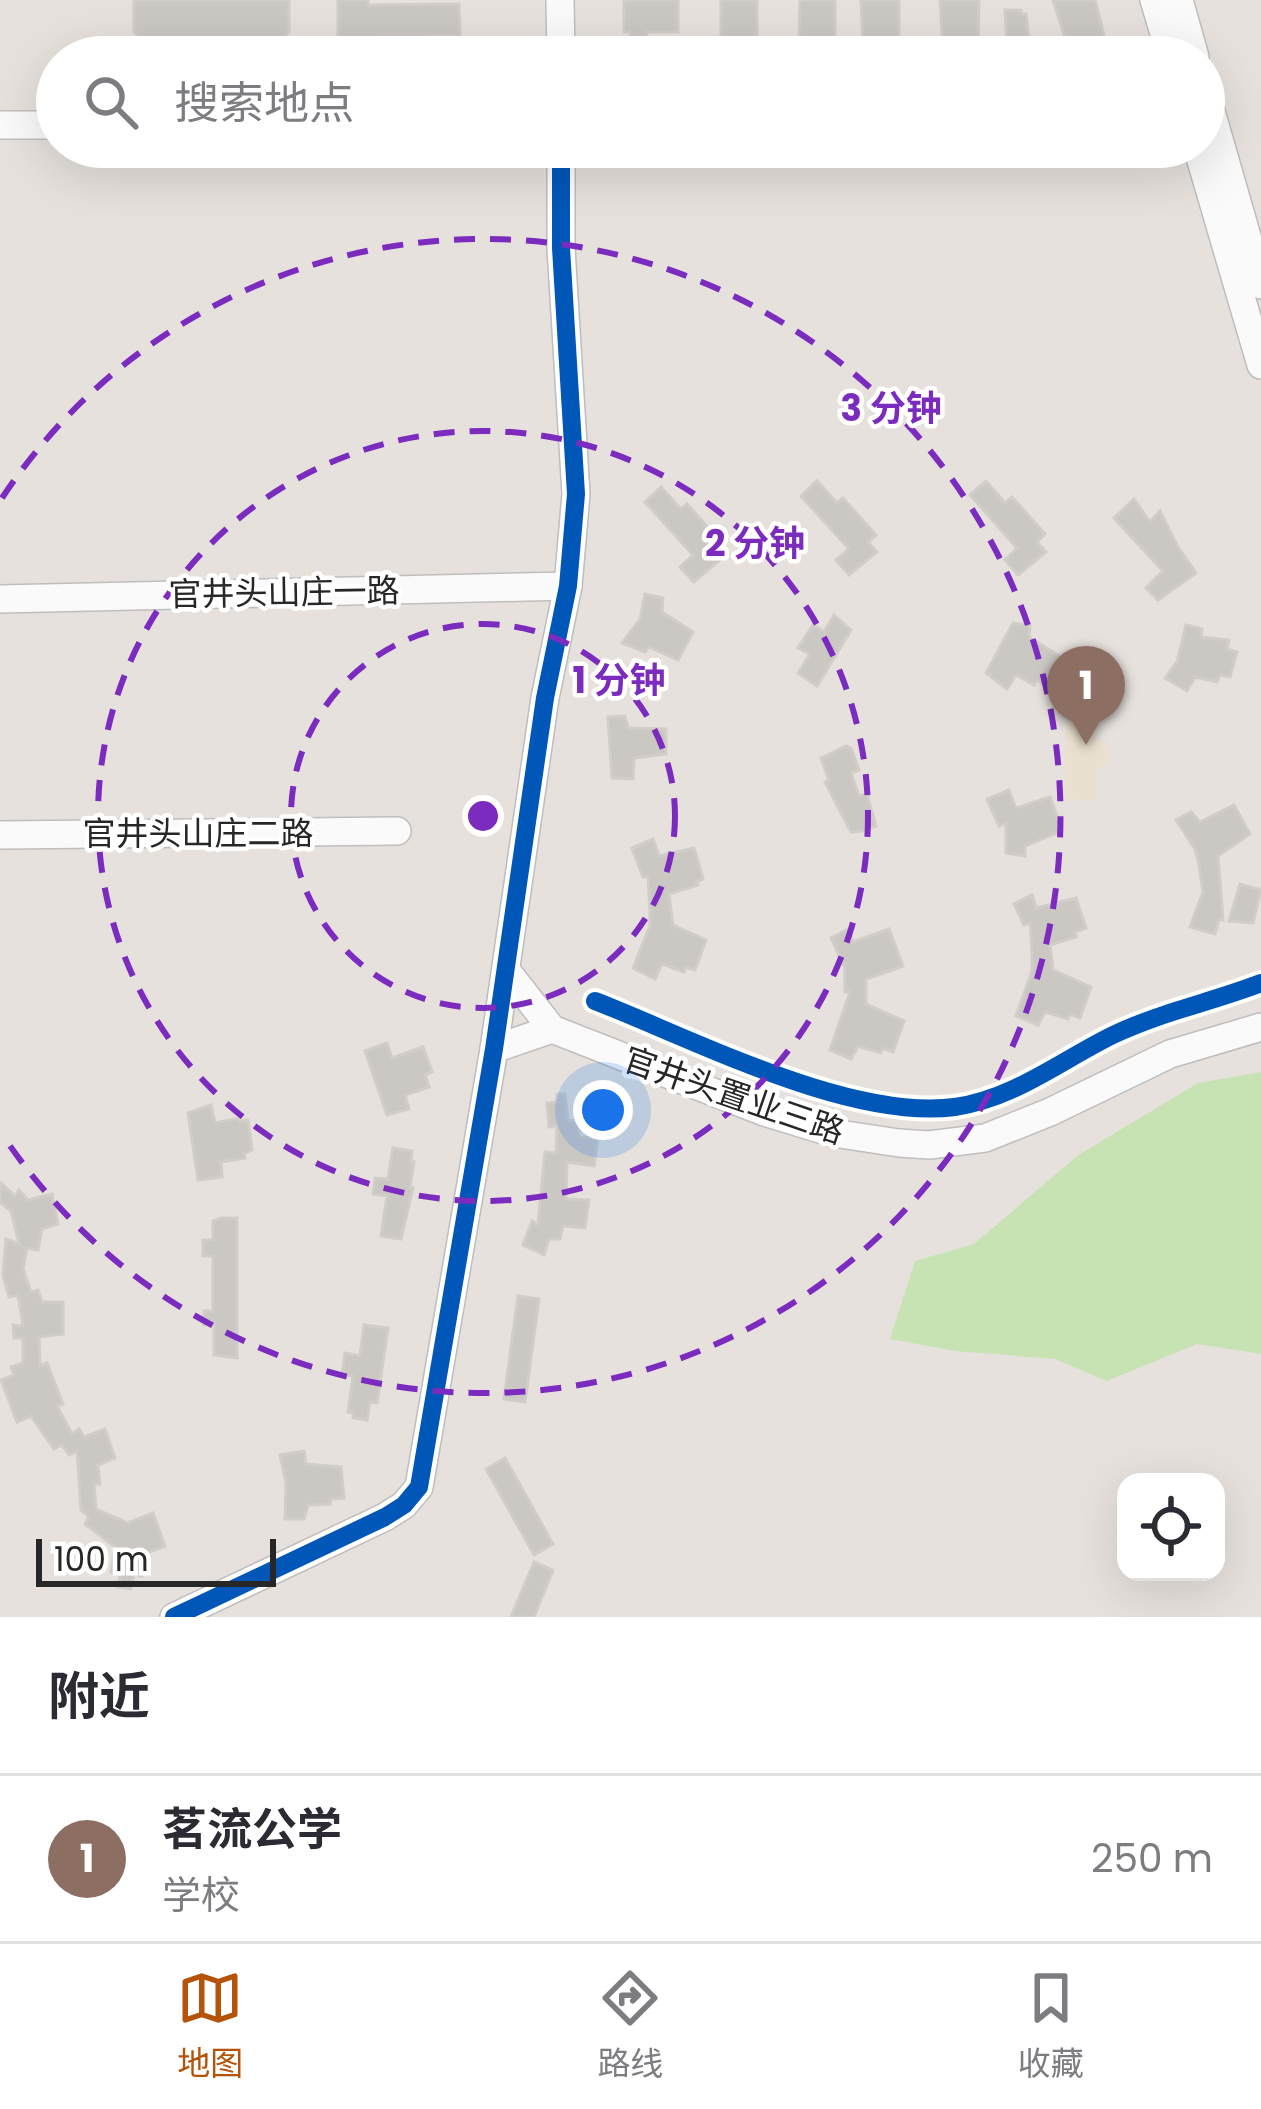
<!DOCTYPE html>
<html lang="zh">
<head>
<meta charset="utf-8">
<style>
	:root { --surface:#fff; --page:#f2f2f3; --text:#2b2b33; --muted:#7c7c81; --line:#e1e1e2; --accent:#b45309 }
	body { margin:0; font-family:Poppins,"Noto Sans SC",sans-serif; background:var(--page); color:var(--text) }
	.controls { position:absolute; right:36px; bottom:36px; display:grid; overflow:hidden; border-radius:24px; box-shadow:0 12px 48px #0002 }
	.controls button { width:108px; height:108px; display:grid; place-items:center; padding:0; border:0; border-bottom:3px solid var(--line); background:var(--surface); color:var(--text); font:60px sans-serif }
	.scale { position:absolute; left:36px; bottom:30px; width:240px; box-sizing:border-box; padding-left:12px; border:6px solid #272727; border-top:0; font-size:33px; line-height:42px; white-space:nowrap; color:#272727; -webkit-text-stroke:9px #fff; paint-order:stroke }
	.you { position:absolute; left:603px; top:1110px; width:42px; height:42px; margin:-30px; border:9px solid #fff; border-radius:50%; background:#1a73e8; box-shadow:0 0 0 18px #1a73e833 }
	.badge { display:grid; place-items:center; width:78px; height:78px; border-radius:50%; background:var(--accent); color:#fff; font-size:39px; font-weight:700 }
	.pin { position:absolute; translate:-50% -99px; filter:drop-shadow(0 3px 6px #0008) }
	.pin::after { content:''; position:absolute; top:63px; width:42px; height:36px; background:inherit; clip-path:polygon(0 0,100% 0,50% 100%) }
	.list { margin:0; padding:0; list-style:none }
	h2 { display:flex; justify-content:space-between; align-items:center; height:156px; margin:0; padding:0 48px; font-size:51px }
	h2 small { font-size:39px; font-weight:400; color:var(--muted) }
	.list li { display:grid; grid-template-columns:78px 1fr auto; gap:36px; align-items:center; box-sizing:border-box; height:168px; padding:0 48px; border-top:3px solid var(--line) }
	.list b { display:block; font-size:45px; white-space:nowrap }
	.list p { margin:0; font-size:39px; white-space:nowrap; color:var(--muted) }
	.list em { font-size:39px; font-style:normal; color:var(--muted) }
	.icon { flex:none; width:66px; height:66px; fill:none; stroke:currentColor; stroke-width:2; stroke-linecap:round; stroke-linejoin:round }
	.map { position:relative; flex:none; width:1261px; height:1617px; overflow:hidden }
	.search { position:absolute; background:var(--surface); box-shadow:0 12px 48px #0002; left:36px; right:36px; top:36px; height:132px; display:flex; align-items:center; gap:30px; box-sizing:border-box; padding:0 42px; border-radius:66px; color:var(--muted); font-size:45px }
	.sheet { height:324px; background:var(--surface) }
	nav { display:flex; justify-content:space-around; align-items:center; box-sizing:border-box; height:168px; border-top:3px solid var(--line); background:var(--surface); font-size:33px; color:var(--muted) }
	nav a { display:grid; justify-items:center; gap:6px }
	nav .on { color:var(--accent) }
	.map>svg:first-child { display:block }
</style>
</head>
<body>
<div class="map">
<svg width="1261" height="1617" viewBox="0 0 1261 1617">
	<rect width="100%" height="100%" fill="#e6e1dc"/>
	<path fill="#eae0cf" d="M 1067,687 L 1098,688 L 1096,739 L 1105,743 L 1111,755 L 1107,764 L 1096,771 L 1096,800 L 1065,799 Z"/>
	<path fill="#c8e3b3" d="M 1261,1072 L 1261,1354 L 1197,1344 L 1107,1381 L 1055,1359 L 955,1351 L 890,1339 L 915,1261 L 974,1244 L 1077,1156 L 1198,1083 Z"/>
	<g fill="#cbc7c3" stroke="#d1cdc8" stroke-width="3">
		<path d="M 134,0 L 289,0 L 289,32 L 279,42 L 143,42 L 134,31 Z"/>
		<path d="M 338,0 L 368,0 L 368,5 L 459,4 L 460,36 L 338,38 Z"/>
		<path d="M 624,0 L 678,0 L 678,32 L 647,32 L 647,37 L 630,37 L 630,32 L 624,32 Z"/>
		<path d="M 721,0 L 757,0 L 757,44 L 721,42 Z"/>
		<path d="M 800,0 L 835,0 L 835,45 L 799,43 Z"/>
		<path d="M 861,0 L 899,0 L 899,46 L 863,45 Z"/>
		<path d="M 940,0 L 979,0 L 978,48 L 943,47 Z"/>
		<path d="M 1053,0 L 1095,0 L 1106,43 L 1070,53 Z"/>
		<path d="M 1005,10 L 1021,10 L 1021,14 L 1026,14 L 1030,50 L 1007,47 Z"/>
		<path d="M 817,481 L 837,503 L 843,498 L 876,535 L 868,542 L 877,552 L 849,575 L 836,560 L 849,549 L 801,496 Z"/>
		<path d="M 986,481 L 1005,503 L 1012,497 L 1045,534 L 1037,542 L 1046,552 L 1018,575 L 1005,560 L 1017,548 L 970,495 Z"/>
		<path d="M 661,487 L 681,509 L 687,504 L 720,541 L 712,548 L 721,559 L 694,582 L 680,567 L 693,555 L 645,502 Z"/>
		<path d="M 1134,499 L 1150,522 L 1160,511 L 1178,547 L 1196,573 L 1158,600 L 1146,588 L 1163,571 L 1114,518 Z"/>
		<path d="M 645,594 L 663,598 L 662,612 L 693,632 L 678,660 L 649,647 L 645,652 L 622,643 L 640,619 Z"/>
		<path d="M 834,615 L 851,630 L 817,686 L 798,673 L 810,654 L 798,648 L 813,625 L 824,632 Z"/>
		<path d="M 1013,623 L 1030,626 L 1029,637 L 1061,657 L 1046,686 L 1037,680 L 1034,685 L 1016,675 L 1007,689 L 986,673 Z"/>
		<path d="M 1186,625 L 1202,629 L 1201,637 L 1229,640 L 1227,649 L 1237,652 L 1230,677 L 1220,675 L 1217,682 L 1195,677 L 1187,691 L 1165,678 L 1177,662 Z"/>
		<path d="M 625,716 L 628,728 L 666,729 L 666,754 L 634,758 L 633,779 L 612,778 L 608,717 Z"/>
		<path d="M 846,746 L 851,748 L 859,770 L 851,773 L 859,796 L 867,794 L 876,826 L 862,831 L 851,832 L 825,782 L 829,781 L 821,758 Z"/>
		<path d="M 1009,790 L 1016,808 L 1050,797 L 1062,831 L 1025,846 L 1025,856 L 1006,853 L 1006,823 L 999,826 L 987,799 Z"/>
		<path d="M 1234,805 L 1250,834 L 1218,856 L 1223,920 L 1219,919 L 1215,934 L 1190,927 L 1203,892 L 1199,865 L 1195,849 L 1176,820 L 1191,812 L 1200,822 Z"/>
		<path d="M 653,839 L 659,856 L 694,848 L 703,879 L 696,882 L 698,885 L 669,894 L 673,925 L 706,940 L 695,970 L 686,967 L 684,972 L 662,964 L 655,979 L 633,968 L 650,926 L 650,911 L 648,876 L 643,877 L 632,848 Z"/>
		<path d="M 1240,884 L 1261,890 L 1253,923 L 1229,921 Z"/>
		<path d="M 1032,895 L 1036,908 L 1076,898 L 1086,928 L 1075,932 L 1076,937 L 1050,945 L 1053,970 L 1091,987 L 1080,1018 L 1070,1014 L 1068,1019 L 1045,1012 L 1038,1025 L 1016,1016 L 1032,971 L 1032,953 L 1030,922 L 1024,925 L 1014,904 Z"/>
		<path d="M 849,929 L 853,942 L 889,929 L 903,966 L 866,979 L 866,1004 L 904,1021 L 893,1052 L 883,1048 L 881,1053 L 858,1046 L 851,1059 L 830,1050 L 850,992 L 845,992 L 845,968 L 831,938 Z"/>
		<path d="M 387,1043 L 392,1058 L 423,1047 L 432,1072 L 425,1075 L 429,1087 L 405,1095 L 409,1109 L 387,1115 L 365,1051 Z"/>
		<path d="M 557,1094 L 565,1094 L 568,1121 L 579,1120 L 579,1137 L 598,1138 L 594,1166 L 567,1162 L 566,1199 L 589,1200 L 585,1228 L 563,1226 L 560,1239 L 549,1239 L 544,1255 L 523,1245 L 532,1221 L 538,1224 L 545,1152 L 556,1153 L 557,1126 L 549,1127 L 547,1103 L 557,1102 Z"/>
		<path d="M 211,1105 L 215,1123 L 239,1118 L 239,1121 L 248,1120 L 252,1150 L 244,1154 L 245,1158 L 221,1162 L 222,1177 L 198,1180 L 188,1113 Z"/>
		<path d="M 393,1148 L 412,1151 L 411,1162 L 414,1162 L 410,1188 L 413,1188 L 401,1239 L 381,1236 L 387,1196 L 373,1194 L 375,1178 L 388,1179 Z"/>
		<path d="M 0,1182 L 15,1196 L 19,1190 L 28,1200 L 52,1194 L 58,1224 L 42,1229 L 38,1250 L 27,1248 L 23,1269 L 31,1292 L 38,1290 L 42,1302 L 63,1302 L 63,1334 L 39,1337 L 40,1366 L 47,1363 L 63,1404 L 57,1406 L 72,1434 L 79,1429 L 84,1437 L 105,1429 L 115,1458 L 98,1465 L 100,1484 L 94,1484 L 96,1509 L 128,1523 L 153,1513 L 165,1546 L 144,1554 L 142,1576 L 134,1574 L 131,1589 L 118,1587 L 120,1574 L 111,1572 L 115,1547 L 85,1524 L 89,1517 L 81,1510 L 77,1451 L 69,1455 L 62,1445 L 54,1449 L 31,1416 L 17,1422 L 1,1380 L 14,1375 L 11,1367 L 23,1363 L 23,1338 L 14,1338 L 13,1325 L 23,1326 L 18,1295 L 9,1297 L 3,1275 L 6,1239 L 19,1244 L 11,1211 L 0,1202 Z"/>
		<path d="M 221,1218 L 237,1218 L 237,1358 L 214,1355 L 214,1325 L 204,1325 L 204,1311 L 213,1311 L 213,1256 L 203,1256 L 203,1240 L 213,1240 L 213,1221 Z"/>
		<path d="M 518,1296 L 539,1299 L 525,1402 L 504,1399 Z"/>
		<path d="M 364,1325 L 388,1328 L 377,1403 L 370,1402 L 367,1420 L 353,1418 L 354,1413 L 348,1412 L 353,1376 L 342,1375 L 345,1353 L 360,1356 Z"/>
		<path d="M 304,1451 L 306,1464 L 341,1467 L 344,1498 L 331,1499 L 330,1504 L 308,1505 L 304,1519 L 285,1519 L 286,1483 L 280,1455 Z"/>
		<path d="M 505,1458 L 553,1544 L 534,1555 L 486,1469 Z"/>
		<path d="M 534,1562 L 553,1570 L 534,1617 L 511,1617 Z"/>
	</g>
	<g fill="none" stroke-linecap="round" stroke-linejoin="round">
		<defs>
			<g id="secondary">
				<path d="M 560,0 L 561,57"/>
				<path d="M 1154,0 L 1171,57"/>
				<path d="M 1179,0 L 1195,57"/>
				<path d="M 1204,87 L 1261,285"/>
				<path d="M 0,125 L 57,125"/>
				<path d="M 1197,147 L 1261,365"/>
				<path d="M 0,599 L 568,586"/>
				<path d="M 0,835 L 397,831"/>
				<path d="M 506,970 L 552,1029 L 764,1112 L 833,1133 L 899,1143 L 929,1145 L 985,1138 L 1050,1112 L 1170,1054 L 1261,1027"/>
				<path d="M 494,1049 L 552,1029"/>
				<path d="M 174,1617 L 385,1517 L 404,1505 L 419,1487 L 494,1049 L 545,698 L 568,586 L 576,494 L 561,248 L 561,147"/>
			</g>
		</defs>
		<use href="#secondary" stroke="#bfbdbe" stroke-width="30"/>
		<use href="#secondary" stroke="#fbfafa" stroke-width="27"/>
		<defs>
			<g id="cycleway">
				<path d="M 595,1001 C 693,1039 850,1121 955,1107 C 1015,1098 1060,1061 1113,1035 C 1161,1012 1212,1002 1261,983"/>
				<path d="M 174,1617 L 385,1517 L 404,1505 L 419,1487 L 494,1049 L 545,698 L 568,586 L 576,494 L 561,248 L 561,147"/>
			</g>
		</defs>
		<use href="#cycleway" stroke="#fff" stroke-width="26"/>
		<use href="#cycleway" stroke="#0057b8" stroke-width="18"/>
	</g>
	<g fill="none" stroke="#7b2cbf" stroke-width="6" stroke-dasharray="21 15">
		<circle cx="483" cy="816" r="192"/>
		<circle cx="483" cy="816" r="385"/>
		<path d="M2 498A577 577 0 1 1 2 1134"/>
	</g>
	<g text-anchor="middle" stroke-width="9" stroke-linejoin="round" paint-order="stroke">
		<g font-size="33" fill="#272727" stroke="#fff">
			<text transform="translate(284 592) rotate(-1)" y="12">官井头山庄一路</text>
			<text x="198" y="845">官井头山庄二路</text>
			<text transform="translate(734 1095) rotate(19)" y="12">官井头置业三路</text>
		</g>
	</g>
	<circle cx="483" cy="816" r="18" fill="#7b2cbf" stroke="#fff" stroke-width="6"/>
	<g font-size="36" text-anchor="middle" font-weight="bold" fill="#7b2cbf" stroke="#fff" stroke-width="9" stroke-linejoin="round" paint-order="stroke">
		<text x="891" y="421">3 分钟</text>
		<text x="755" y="556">2 分钟</text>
		<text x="619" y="693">1 分钟</text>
	</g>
</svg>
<div class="controls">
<button><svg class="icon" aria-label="locate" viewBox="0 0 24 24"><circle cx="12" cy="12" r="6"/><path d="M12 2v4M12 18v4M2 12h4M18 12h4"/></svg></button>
</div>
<div class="scale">100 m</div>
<div class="you"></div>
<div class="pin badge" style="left:1086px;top:745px;background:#8d6e63">1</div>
<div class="search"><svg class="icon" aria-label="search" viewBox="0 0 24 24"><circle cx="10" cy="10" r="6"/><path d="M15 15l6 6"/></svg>搜索地点</div>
</div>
<section class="sheet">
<h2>附近<small></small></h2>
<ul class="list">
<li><span class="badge" style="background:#8d6e63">1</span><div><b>茗流公学</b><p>学校</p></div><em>250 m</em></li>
</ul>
</section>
<nav>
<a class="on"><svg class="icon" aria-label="map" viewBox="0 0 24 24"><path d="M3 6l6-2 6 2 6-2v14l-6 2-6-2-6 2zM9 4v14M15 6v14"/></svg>地图</a>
<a><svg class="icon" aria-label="directions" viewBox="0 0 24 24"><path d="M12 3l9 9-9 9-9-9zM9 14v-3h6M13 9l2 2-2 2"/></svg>路线</a>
<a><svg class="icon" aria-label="saved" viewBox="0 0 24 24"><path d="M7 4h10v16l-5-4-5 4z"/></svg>收藏</a>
</nav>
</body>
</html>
